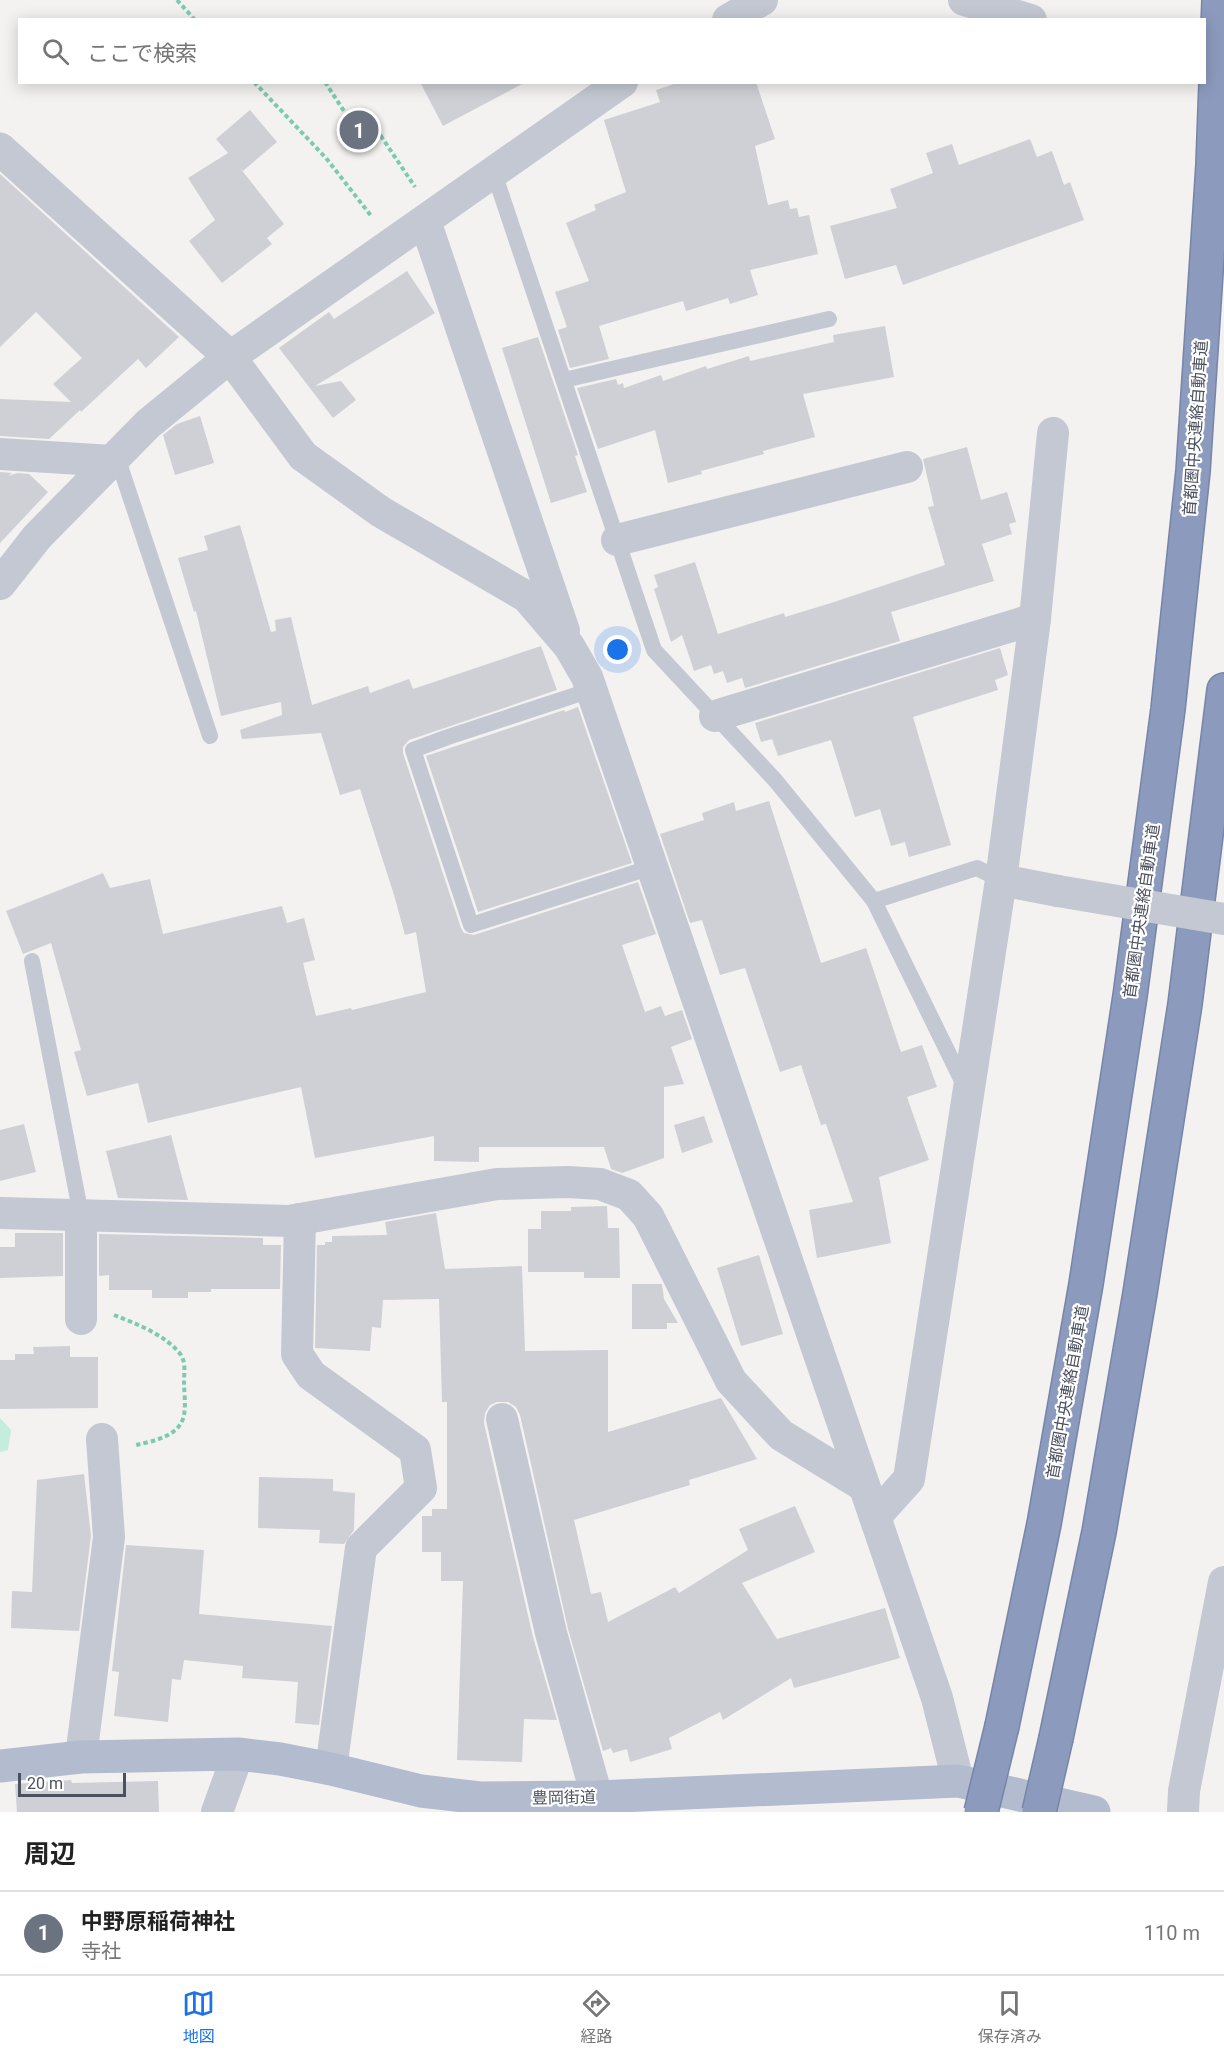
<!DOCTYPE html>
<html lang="ja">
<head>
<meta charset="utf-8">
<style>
	:root { --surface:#fff; --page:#f6f6f6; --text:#222; --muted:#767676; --line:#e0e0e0; --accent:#1a73e8 }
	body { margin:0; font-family:Roboto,"Noto Sans JP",sans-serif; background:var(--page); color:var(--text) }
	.scale { position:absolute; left:18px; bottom:15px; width:108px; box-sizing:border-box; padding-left:6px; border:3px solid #4a505e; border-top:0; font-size:16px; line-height:21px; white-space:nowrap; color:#4a505e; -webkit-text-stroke:4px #fff; paint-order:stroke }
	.you { position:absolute; left:618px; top:650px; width:21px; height:21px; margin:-15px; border:4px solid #fff; border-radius:50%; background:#1a73e8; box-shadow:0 0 0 9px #1a73e833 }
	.badge { display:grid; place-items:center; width:39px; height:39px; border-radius:50%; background:var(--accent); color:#fff; font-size:20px; font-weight:700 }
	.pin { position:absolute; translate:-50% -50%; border:3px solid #fff; box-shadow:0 2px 6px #0006 }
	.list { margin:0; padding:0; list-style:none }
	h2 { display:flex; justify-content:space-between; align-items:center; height:78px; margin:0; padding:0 24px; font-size:26px }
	h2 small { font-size:20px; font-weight:400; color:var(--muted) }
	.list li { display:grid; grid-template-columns:39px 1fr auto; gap:18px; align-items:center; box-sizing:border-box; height:84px; padding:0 24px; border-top:2px solid var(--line) }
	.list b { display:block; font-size:22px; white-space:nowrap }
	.list p { margin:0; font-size:20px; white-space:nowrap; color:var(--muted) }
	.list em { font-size:20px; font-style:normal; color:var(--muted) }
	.icon { flex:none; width:33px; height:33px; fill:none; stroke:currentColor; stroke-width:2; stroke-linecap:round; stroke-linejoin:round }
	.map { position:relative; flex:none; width:1224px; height:1812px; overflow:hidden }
	.search { position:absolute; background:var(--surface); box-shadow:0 3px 15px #0003; left:18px; right:18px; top:18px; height:66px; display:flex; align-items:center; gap:15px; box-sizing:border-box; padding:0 21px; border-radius:0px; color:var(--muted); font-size:22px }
	.sheet { height:162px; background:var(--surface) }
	nav { display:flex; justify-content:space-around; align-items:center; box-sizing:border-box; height:84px; border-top:2px solid var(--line); background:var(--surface); font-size:16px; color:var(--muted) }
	nav a { display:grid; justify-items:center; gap:3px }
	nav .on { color:var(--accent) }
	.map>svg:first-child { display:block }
</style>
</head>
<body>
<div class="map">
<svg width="1224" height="1812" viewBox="0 0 1224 1812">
	<rect width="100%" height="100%" fill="#f3f2f1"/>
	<path fill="#c3eddc" d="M 0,1418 L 11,1430 L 8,1450 L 0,1452 Z"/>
	<g fill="#ced0d5">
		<path d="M 420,82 L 526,82 L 443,126 Z"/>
		<path d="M 680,82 L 756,82 L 775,139 L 755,146 L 768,205 L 788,200 L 790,209 L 797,208 L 799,217 L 809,215 L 818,254 L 750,270 L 758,295 L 730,304 L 728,298 L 686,311 L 683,301 L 599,326 L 609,359 L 570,368 L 558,330 L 567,327 L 555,292 L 589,281 L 566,223 L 596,210 L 594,205 L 626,192 L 604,120 L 660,102 L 656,90 Z"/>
		<path d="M 250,110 L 277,142 L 243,171 L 240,168 L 284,224 L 267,238 L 272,244 L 222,283 L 189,241 L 215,220 L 188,178 L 228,153 L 216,139 Z"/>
		<path d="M 1030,139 L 1037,157 L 1052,151 L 1064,185 L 1070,182 L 1084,220 L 903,285 L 896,265 L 845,279 L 830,226 L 897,208 L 890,189 L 933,173 L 926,153 L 952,144 L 959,165 Z"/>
		<path d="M 0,174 L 179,337 L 146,368 L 138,359 L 81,412 L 80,410 L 49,439 L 0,436 L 0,399 L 71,402 L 53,384 L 82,358 L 36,312 L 0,347 Z"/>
		<path d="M 407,271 L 435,313 L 315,386 L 341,381 L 356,400 L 333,418 L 279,348 L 329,312 L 334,319 Z"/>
		<path d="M 885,326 L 894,377 L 803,394 L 815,437 L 763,451 L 764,454 L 701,471 L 702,474 L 668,483 L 655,430 L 598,449 L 577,388 L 616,379 L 618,385 L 623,383 L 624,388 L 661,375 L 663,381 L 706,366 L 707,369 L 749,356 L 750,361 L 834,342 L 833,335 Z"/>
		<path d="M 538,337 L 578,455 L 575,456 L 587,492 L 551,503 L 502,348 Z"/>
		<path d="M 200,416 L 214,463 L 175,475 L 163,435 L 177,424 Z"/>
		<path d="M 967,447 L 981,500 L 1007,492 L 1016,522 L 1009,524 L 1012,534 L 982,544 L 994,581 L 891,612 L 900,641 L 745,688 L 742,678 L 727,683 L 723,671 L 714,674 L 711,665 L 694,671 L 682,635 L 671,642 L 654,589 L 658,587 L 654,575 L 695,562 L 718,634 L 784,613 L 785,617 L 831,603 L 945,565 L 928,507 L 934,506 L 923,459 Z"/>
		<path d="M 0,472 L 12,473 L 8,476 L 18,473 L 29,474 L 48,492 L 0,543 Z"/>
		<path d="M 240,525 L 271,632 L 276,631 L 275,620 L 291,617 L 312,705 L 368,686 L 370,693 L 409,679 L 413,689 L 541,646 L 557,690 L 409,740 L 403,747 L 403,753 L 461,928 L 464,933 L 474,935 L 638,882 L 656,934 L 622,945 L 645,1012 L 661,1006 L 665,1016 L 682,1010 L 692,1039 L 671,1047 L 684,1084 L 664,1087 L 664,1158 L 622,1173 L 611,1169 L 604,1147 L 479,1147 L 479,1162 L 434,1161 L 434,1136 L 315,1158 L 301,1087 L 148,1123 L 138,1083 L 87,1096 L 74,1052 L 81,1050 L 51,943 L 23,954 L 6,911 L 103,873 L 110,888 L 150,879 L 163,934 L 282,906 L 287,923 L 304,918 L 315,960 L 303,963 L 316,1016 L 351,1008 L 352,1010 L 426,992 L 416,932 L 405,935 L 394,895 L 360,789 L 340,795 L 321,733 L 242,739 L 240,730 L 282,715 L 281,702 L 221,716 L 196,611 L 194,612 L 178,558 L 208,550 L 204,536 Z"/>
		<path d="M 1000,648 L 1008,675 L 995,680 L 998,690 L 913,717 L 951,845 L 909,857 L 905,842 L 891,846 L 880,809 L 855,817 L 831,740 L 778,756 L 772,739 L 761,742 L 755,723 Z"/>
		<path d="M 578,707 L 632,863 L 478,912 L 426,756 L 564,710 L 565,712 Z"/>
		<path d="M 769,801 L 821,963 L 866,948 L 901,1052 L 922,1045 L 937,1087 L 907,1097 L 929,1160 L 879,1177 L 891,1243 L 817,1258 L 809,1210 L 853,1202 L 826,1124 L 821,1125 L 801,1065 L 780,1072 L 745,968 L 720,975 L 702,920 L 690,923 L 660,834 L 704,820 L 702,813 L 734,802 L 736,811 Z"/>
		<path d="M 704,1116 L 713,1142 L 682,1153 L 674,1125 Z"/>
		<path d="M 24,1124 L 36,1172 L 0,1181 L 0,1130 Z"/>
		<path d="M 171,1135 L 188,1200 L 118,1198 L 106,1151 Z"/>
		<path d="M 607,1206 L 608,1228 L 619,1228 L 620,1278 L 584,1278 L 584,1272 L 528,1272 L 528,1229 L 541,1229 L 541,1211 L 571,1211 L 571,1207 Z"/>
		<path d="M 436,1213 L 445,1269 L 522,1266 L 525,1351 L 608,1350 L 608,1432 L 721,1398 L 757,1459 L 689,1480 L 690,1485 L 574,1520 L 591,1594 L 601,1592 L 608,1622 L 675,1587 L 679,1593 L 748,1550 L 739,1529 L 795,1506 L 815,1552 L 742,1583 L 777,1639 L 885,1608 L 900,1658 L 794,1688 L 791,1678 L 723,1720 L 720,1712 L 669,1738 L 672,1749 L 630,1762 L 627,1749 L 613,1753 L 611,1748 L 603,1751 L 568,1629 L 520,1415 L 516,1407 L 508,1402 L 497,1402 L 490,1405 L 485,1413 L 484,1423 L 533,1637 L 557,1720 L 524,1719 L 522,1762 L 457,1760 L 463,1581 L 441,1581 L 441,1552 L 422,1552 L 422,1516 L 432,1516 L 432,1509 L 447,1509 L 447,1402 L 442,1402 L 439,1299 L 383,1300 L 381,1328 L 372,1327 L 370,1351 L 315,1348 L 317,1245 L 325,1245 L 325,1242 L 332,1242 L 332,1236 L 387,1235 L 385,1222 Z"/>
		<path d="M 15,1233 L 63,1233 L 63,1276 L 0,1278 L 0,1247 L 15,1247 Z"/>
		<path d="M 99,1234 L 263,1238 L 263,1245 L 281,1245 L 280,1289 L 211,1289 L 211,1292 L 188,1292 L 188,1298 L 152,1298 L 152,1290 L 109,1290 L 109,1275 L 99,1276 Z"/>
		<path d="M 759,1255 L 783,1334 L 741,1346 L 717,1268 Z"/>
		<path d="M 632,1284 L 662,1284 L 664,1299 L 678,1323 L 667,1323 L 667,1329 L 632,1329 Z"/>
		<path d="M 70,1346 L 70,1357 L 98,1357 L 98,1408 L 0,1409 L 0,1360 L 15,1360 L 15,1354 L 34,1354 L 33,1347 Z"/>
		<path d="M 84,1474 L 91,1536 L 79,1631 L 11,1628 L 12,1591 L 32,1592 L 37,1480 Z"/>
		<path d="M 259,1477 L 333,1479 L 333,1491 L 355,1493 L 354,1530 L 344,1544 L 319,1543 L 320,1530 L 258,1528 Z"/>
		<path d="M 126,1545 L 204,1550 L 199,1614 L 332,1626 L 319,1725 L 295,1723 L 298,1682 L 242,1678 L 243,1666 L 184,1660 L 181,1680 L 172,1679 L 168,1722 L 114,1716 L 119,1672 L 112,1671 Z"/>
		<path d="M 71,1780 L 72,1783 L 158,1781 L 159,1812 L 17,1812 L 15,1784 Z"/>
	</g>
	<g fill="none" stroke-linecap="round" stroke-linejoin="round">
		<defs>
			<g id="motorway">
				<path d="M 1002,1726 L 1044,1524 L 1086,1284 L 1130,996 L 1168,709 L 1193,471 L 1213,165 L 1219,0"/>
				<path d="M 1056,1738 L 1099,1532 L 1140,1293 L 1185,1004 L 1224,690"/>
			</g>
		</defs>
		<use href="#motorway" stroke="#7785a8" stroke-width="36"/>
		<g stroke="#7dcab3" stroke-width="4" stroke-dasharray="4.5 3" stroke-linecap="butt">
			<path d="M 177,0 L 195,20"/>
			<path d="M 254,82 L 326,158 L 372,217"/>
			<path d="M 325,82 L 357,131 L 381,136 L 415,187"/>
			<path d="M 114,1315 C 137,1324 166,1335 181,1355 C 186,1363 184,1373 184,1382 C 184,1392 186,1405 184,1415 C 180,1436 154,1441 136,1445"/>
		</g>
		<g stroke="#c3c8d2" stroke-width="16">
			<path d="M 494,173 L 654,650 L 775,780 L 874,901 L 966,1089"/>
			<path d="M 564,380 L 829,319"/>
			<path d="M 117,457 L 210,736"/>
			<path d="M 591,690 L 448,737 L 413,750 L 471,925 L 652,867"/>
			<path d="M 874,901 L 977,868 L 1001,880"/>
			<path d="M 32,961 L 81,1215"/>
		</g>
		<g stroke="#c3c8d2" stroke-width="32">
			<path d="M 964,0 L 1031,20"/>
			<path d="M 728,20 L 762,0"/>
			<path d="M 425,221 L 564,631"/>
			<path d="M 230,357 L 303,456 L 381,512 L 527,597 L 569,646 L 587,677 L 937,1698 L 958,1781"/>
			<path d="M 0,454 L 112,461"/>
			<path d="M 617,540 L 907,467"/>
			<path d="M 0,584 L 37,537 L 148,424 L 230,357 L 622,82"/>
			<path d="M 715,716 L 1035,619"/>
			<path d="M 1001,880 L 1058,891"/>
			<path d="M 0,1213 L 289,1221 L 497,1184 L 568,1182 L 600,1184 L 629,1195 L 648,1216 L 731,1381 L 781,1435 L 864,1486"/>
			<path d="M 300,1219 L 297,1354 L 311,1375 L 415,1450 L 421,1488 L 361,1548 L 331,1769"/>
			<path d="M 81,1319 L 81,1215"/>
			<path d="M 502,1419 L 551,1633 L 597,1797"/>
			<path d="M 875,1517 L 909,1479 L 1001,880 L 1035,619 L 1053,433"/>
			<path d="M 81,1757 L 109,1537 L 102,1439"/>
			<path d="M 217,1812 L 238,1754"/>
			<path d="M 1183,1812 L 1184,1791 L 1224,1582"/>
		</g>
		<path stroke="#c3c8d2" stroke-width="33" d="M 0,149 L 230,357"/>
		<path stroke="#b3bbce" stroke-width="33" d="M 0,1766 L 81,1757 L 238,1754 L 280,1759 L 331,1769 L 421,1791 L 480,1798 L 597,1797 L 958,1781 L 1094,1812"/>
		<use href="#motorway" stroke="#8c9abd" stroke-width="33"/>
		<defs>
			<g id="motorway-bridge">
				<path d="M 981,1812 L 1002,1726"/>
				<path d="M 1039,1812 L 1056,1738"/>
			</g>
		</defs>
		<use href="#motorway-bridge" stroke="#7785a8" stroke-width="36" stroke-linecap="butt"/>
		<path stroke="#c3c8d2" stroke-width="32" d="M 1058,891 L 1224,919"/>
		<use href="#motorway-bridge" stroke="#8c9abd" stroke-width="33"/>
	</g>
	<g text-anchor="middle" stroke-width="4.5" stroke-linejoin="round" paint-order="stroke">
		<g font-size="16" fill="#4a505e" stroke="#fff">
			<text transform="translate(1195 428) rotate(-86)" y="6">首都圏中央連絡自動車道</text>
			<text transform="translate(1141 911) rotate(-82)" y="6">首都圏中央連絡自動車道</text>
			<text transform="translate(1067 1392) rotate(-80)" y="6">首都圏中央連絡自動車道</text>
			<text transform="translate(564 1797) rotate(-1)" y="6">豊岡街道</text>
		</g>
	</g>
</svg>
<div class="scale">20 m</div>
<div class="you"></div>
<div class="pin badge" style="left:359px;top:130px;background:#6b7280">1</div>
<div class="search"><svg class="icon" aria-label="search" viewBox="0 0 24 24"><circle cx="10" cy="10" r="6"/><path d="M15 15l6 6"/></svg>ここで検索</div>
</div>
<section class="sheet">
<h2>周辺<small></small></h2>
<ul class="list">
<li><span class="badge" style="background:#6b7280">1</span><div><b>中野原稲荷神社</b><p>寺社</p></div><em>110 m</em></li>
</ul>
</section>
<nav>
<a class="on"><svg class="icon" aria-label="map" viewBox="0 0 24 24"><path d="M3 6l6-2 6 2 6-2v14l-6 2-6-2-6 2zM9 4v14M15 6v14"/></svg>地図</a>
<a><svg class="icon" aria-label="directions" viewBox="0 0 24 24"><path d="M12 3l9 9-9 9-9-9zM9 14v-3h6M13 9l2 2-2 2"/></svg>経路</a>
<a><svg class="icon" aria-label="saved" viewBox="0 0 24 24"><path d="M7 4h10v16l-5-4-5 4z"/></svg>保存済み</a>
</nav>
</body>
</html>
